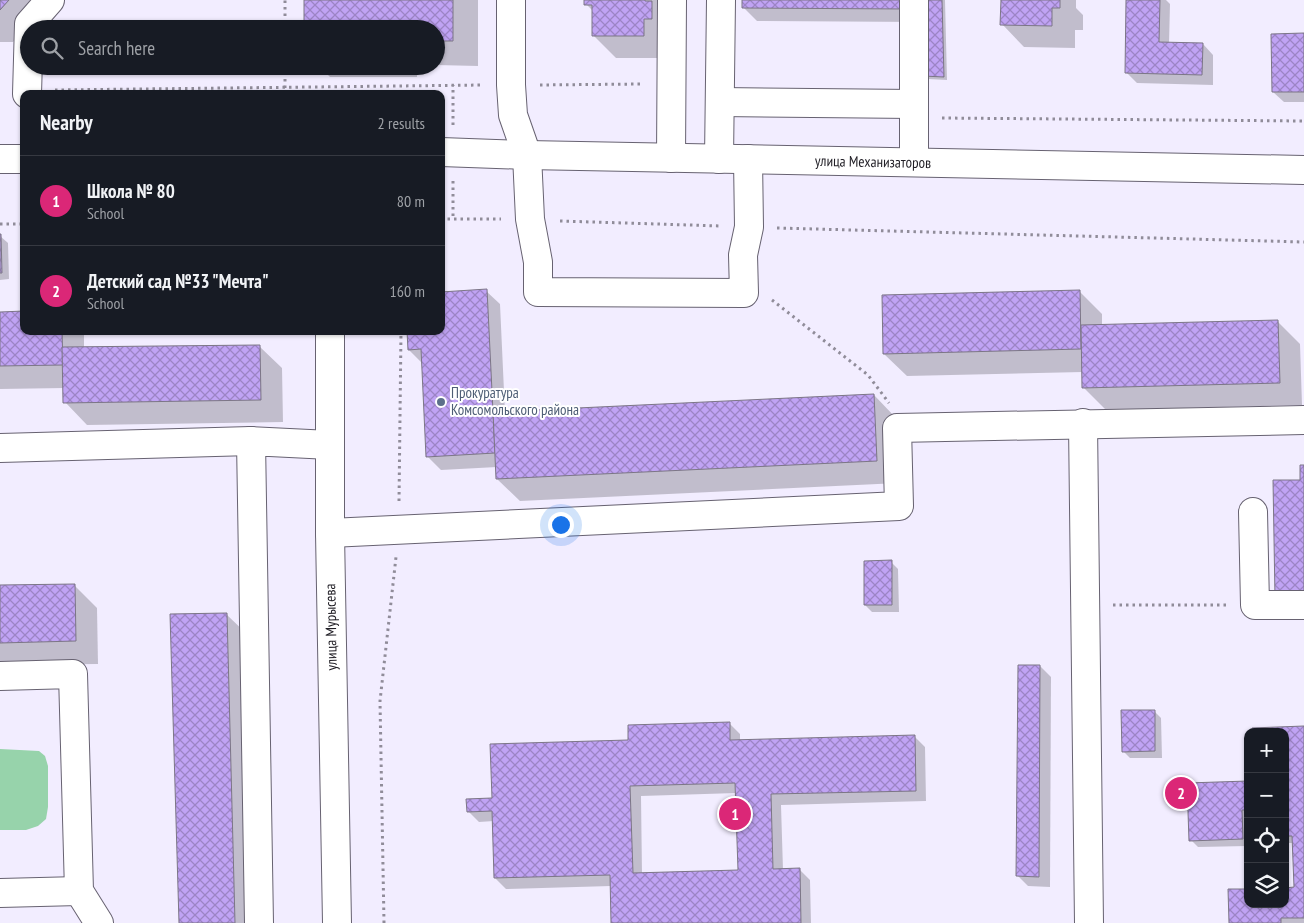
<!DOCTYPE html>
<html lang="en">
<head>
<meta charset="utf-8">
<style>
	:root { --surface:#171b24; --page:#20242c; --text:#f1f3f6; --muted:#9ea1a6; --line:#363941; --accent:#db2777 }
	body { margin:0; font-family:"PT Sans Narrow",sans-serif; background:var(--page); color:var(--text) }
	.controls { position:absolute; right:15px; bottom:15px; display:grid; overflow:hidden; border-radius:10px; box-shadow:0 1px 4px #0004 }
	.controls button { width:45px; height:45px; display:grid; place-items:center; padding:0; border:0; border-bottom:1px solid var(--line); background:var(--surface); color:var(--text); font:25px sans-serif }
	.you { position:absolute; left:560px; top:524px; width:18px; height:18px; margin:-12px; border:4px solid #fff; border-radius:50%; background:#1a73e8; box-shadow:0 0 0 8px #1a73e833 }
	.badge { display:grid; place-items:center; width:32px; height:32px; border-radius:50%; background:var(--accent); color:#fff; font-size:16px; font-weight:700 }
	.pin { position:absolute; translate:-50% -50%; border:2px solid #fff; box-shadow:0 1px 5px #0006 }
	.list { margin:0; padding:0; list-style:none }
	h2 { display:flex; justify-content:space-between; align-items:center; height:65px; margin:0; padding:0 20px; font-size:21px }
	h2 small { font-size:16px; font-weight:400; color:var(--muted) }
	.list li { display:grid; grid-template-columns:32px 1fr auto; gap:15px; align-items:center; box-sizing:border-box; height:90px; padding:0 20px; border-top:1px solid var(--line) }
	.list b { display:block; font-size:19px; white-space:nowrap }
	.list p { margin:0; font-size:16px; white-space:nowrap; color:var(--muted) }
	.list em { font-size:16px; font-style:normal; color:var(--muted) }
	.icon { flex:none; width:28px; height:28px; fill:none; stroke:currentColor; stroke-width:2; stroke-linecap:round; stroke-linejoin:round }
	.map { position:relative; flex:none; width:1304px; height:923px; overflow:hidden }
	.search { position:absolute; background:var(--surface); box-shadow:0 1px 4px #0004; left:20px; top:20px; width:425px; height:55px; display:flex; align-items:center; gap:12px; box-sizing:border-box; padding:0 18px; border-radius:28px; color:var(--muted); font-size:19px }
	.panel { position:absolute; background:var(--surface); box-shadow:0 1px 4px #0004; left:20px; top:90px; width:425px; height:245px; border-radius:10px }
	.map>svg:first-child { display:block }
</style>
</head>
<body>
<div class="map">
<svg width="1304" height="923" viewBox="0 0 1304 923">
	<defs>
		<pattern id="building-cross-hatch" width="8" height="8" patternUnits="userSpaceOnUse" patternTransform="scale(1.25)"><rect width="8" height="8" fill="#c0a3f4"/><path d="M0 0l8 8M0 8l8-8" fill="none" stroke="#9c84c5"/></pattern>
	</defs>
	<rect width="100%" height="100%" fill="#f2edff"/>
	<path fill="#97d3ab" d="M 0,749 L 39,751 L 45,756 L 48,766 L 48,807 L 46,819 L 38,826 L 26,830 L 0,830 Z"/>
	<g fill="#0003" fill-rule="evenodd">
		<path d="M 0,0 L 53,0 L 13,42 L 0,42 Z"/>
		<path d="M 305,0 L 478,0 L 478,66 L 436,65 L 436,29 Z"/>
		<path d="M 586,0 L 667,0 L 666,58 L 616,58 L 593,35 L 594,12 L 586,4 Z"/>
		<path d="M 743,0 L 919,0 L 919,22 L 757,21 L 743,7 Z"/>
		<path d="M 924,0 L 945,0 L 947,80 L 928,79 Z"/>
		<path d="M 1000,0 L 1076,0 L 1076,8 L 1083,15 L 1083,30 L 1075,30 L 1075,48 L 1024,47 L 1002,24 L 1002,2 Z"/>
		<path d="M 1128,0 L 1166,0 L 1170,4 L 1169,44 L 1203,44 L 1213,55 L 1213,85 L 1137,83 L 1127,73 Z"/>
		<path d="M 1304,34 L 1304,102 L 1284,102 L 1273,92 Z"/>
		<path d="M 319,66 L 417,66 L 417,77 L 330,77 Z"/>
		<path d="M 0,236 L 8,243 L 9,279 L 0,280 Z"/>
		<path d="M 486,291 L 500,304 L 505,413 L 874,395 L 896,418 L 899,483 L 520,501 L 497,479 L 497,467 L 441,470 L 427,456 L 422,363 L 409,350 L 441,331 Z"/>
		<path d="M 1079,291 L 1102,314 L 1102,326 L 1278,322 L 1300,344 L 1302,405 L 1106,410 L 1083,387 L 1083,372 L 907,376 L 884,354 Z"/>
		<path d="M 0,313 L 24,331 L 81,331 L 84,335 L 84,348 L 259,346 L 282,368 L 283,422 L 87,425 L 65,402 L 65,388 L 0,389 Z"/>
		<path d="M 891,562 L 898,569 L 899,612 L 872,612 L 865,605 Z"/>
		<path d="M 74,585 L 97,608 L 98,664 L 0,665 L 0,586 Z"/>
		<path d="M 226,614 L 249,636 L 256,923 L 180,923 Z"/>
		<path d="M 1040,666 L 1051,677 L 1050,887 L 1028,886 L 1018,876 Z"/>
		<path d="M 1154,711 L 1161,718 L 1162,758 L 1130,758 L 1123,751 Z"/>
		<path d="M 729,723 L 740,734 L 740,741 L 914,736 L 925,747 L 926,801 L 781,805 L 783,870 L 799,869 L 810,880 L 811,923 L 612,923 L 611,886 L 506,889 L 495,878 L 494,821 L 479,822 L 468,811 L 493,799 L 630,741 ZM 737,793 L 739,871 L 642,874 L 641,796 Z"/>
		<path d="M 1304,727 L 1304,923 L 1230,923 L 1248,904 L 1285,904 L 1295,889 L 1294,843 L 1285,843 L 1285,732 Z"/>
		<path d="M 1248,782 L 1248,846 L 1198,847 L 1191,840 Z"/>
	</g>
	<g fill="url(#building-cross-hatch)" stroke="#7c7686" fill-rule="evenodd">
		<path d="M 0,0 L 9,0 L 0,10 Z"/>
		<path d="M 304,0 L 453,0 L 453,41 L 436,41 L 436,29 L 304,29 Z"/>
		<path d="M 584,0 L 645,0 L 645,1 L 652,1 L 652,19 L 644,19 L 644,36 L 592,36 L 592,5 L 584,5 Z"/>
		<path d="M 742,0 L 906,0 L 906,9 L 742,8 Z"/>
		<path d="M 923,0 L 942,0 L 944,77 L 923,76 Z"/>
		<path d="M 1001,0 L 1060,0 L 1060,8 L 1052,8 L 1052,26 L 1000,25 Z"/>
		<path d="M 1126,0 L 1160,0 L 1159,42 L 1203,43 L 1202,75 L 1125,73 Z"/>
		<path d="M 1304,33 L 1304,92 L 1272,92 L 1271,34 Z"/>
		<path d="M 0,234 L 1,234 L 2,273 L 0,273 Z"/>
		<path d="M 487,289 L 495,453 L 426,457 L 421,349 L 408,350 L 407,331 L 441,331 L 441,292 Z"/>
		<path d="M 1080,290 L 1081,349 L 883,354 L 882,295 Z"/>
		<path d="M 24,311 L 24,331 L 62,331 L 63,365 L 0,366 L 0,312 Z"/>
		<path d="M 1278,320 L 1280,383 L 1082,388 L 1081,325 Z"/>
		<path d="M 260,345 L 261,400 L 63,403 L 62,347 Z"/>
		<path d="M 874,394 L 877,461 L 496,479 L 493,412 Z"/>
		<path d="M 1300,465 L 1304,465 L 1304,597 L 1275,598 L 1273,480 L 1300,480 Z"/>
		<path d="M 892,560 L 892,605 L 864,605 L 864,561 Z"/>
		<path d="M 75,584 L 76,641 L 0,643 L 0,585 Z"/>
		<path d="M 227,613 L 235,923 L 179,923 L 170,614 Z"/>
		<path d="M 1018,665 L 1040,665 L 1039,877 L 1016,876 Z"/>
		<path d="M 1121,710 L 1155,710 L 1155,751 L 1122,752 Z"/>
		<path d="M 730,722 L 730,740 L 915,735 L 916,791 L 771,794 L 773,869 L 800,868 L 801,923 L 611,923 L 610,875 L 494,878 L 492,811 L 467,812 L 466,799 L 492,798 L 490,744 L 628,740 L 628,725 ZM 735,783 L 738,870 L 633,873 L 630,786 Z"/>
		<path d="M 1304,726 L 1304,918 L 1281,918 L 1281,923 L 1229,923 L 1228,889 L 1248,889 L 1248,904 L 1285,904 L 1285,888 L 1294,887 L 1292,836 L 1285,836 L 1285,732 L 1252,732 L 1252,728 Z"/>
		<path d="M 1248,781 L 1248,810 L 1242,810 L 1243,839 L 1189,841 L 1187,783 Z"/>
	</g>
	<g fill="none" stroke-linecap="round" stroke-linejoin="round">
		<defs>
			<g id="minor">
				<path d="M 511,0 L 511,85 L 513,115 L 527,155 L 530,219 L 538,262 L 538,292 L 744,293 L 743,255 L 749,227 L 748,159"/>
				<path d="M 27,94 L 29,24 L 50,0"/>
				<path d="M 720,102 L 914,104"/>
				<path d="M 671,158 L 672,0"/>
				<path d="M 719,159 L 721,0"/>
				<path d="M 914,162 L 914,0"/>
				<path d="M 330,331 L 330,533 L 337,923"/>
				<path d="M 1083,423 L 1089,923"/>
				<path d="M 0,448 L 251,441"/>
				<path d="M 1253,512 L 1255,605 L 1304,605"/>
				<path d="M 330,533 L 899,506 L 897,428 L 1304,420"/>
				<path d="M 0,676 L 73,674 L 79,891 L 99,923"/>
				<path d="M 0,893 L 79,891"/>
				<path d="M 259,923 L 251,441 L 330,445"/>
			</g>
			<g id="major">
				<path d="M 441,152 L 527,155 L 1304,170"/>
				<path d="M 0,159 L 24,159"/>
			</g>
		</defs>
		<use href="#minor" stroke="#676271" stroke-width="30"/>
		<use href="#major" stroke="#676271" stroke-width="30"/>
		<g stroke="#908c99" stroke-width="3" stroke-dasharray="2.5 4" stroke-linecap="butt">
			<path d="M 285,29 L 285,0"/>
			<path d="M 540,85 L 643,84"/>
			<path d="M 285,88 L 285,66"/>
			<path d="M 55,90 L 483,85"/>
			<path d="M 942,118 L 1304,121"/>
			<path d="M 453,125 L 453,85"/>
			<path d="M 453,181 L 453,219"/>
			<path d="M 441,219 L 501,219"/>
			<path d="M 560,221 L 721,226"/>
			<path d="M 0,224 L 24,224"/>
			<path d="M 777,228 L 1304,242"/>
			<path d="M 772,300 L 868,375 L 889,403"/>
			<path d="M 399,501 L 401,331"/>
			<path d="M 1113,605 L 1226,605"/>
			<path d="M 384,923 L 380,701 L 396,557"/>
		</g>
		<use href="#minor" stroke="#fff" stroke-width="28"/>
		<use href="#major" stroke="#fff" stroke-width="28"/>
	</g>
	<circle fill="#5c6f8a" stroke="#fff" stroke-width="2" cx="441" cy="402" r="5"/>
	<g text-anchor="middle" stroke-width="4" stroke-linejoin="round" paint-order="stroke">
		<g font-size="15" fill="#201e25" stroke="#fff">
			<text transform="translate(873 162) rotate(1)" y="5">улица Механизаторов</text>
			<text transform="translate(331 627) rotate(-91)" y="5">улица Мурысева</text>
		</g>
		<g font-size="15" fill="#4e5e75" stroke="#fff" text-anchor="start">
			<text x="451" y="398">Прокуратура<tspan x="451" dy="17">Комсомольского района</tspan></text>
		</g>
	</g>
</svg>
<div class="controls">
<button>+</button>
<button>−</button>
<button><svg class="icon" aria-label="locate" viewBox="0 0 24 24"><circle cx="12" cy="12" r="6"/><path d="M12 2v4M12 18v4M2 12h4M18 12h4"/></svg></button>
<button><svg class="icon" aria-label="layers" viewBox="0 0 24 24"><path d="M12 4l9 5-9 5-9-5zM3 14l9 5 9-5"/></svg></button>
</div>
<div class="you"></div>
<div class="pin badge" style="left:735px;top:814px">1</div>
<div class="pin badge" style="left:1181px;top:793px">2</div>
<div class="search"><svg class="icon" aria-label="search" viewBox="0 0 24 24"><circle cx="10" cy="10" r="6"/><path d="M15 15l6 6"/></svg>Search here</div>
<section class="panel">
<h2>Nearby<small>2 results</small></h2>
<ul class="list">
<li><span class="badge">1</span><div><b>Школа № 80</b><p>School</p></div><em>80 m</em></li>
<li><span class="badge">2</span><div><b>Детский сад №33 &quot;Мечта&quot;</b><p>School</p></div><em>160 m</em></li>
</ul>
</section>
</div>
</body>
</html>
